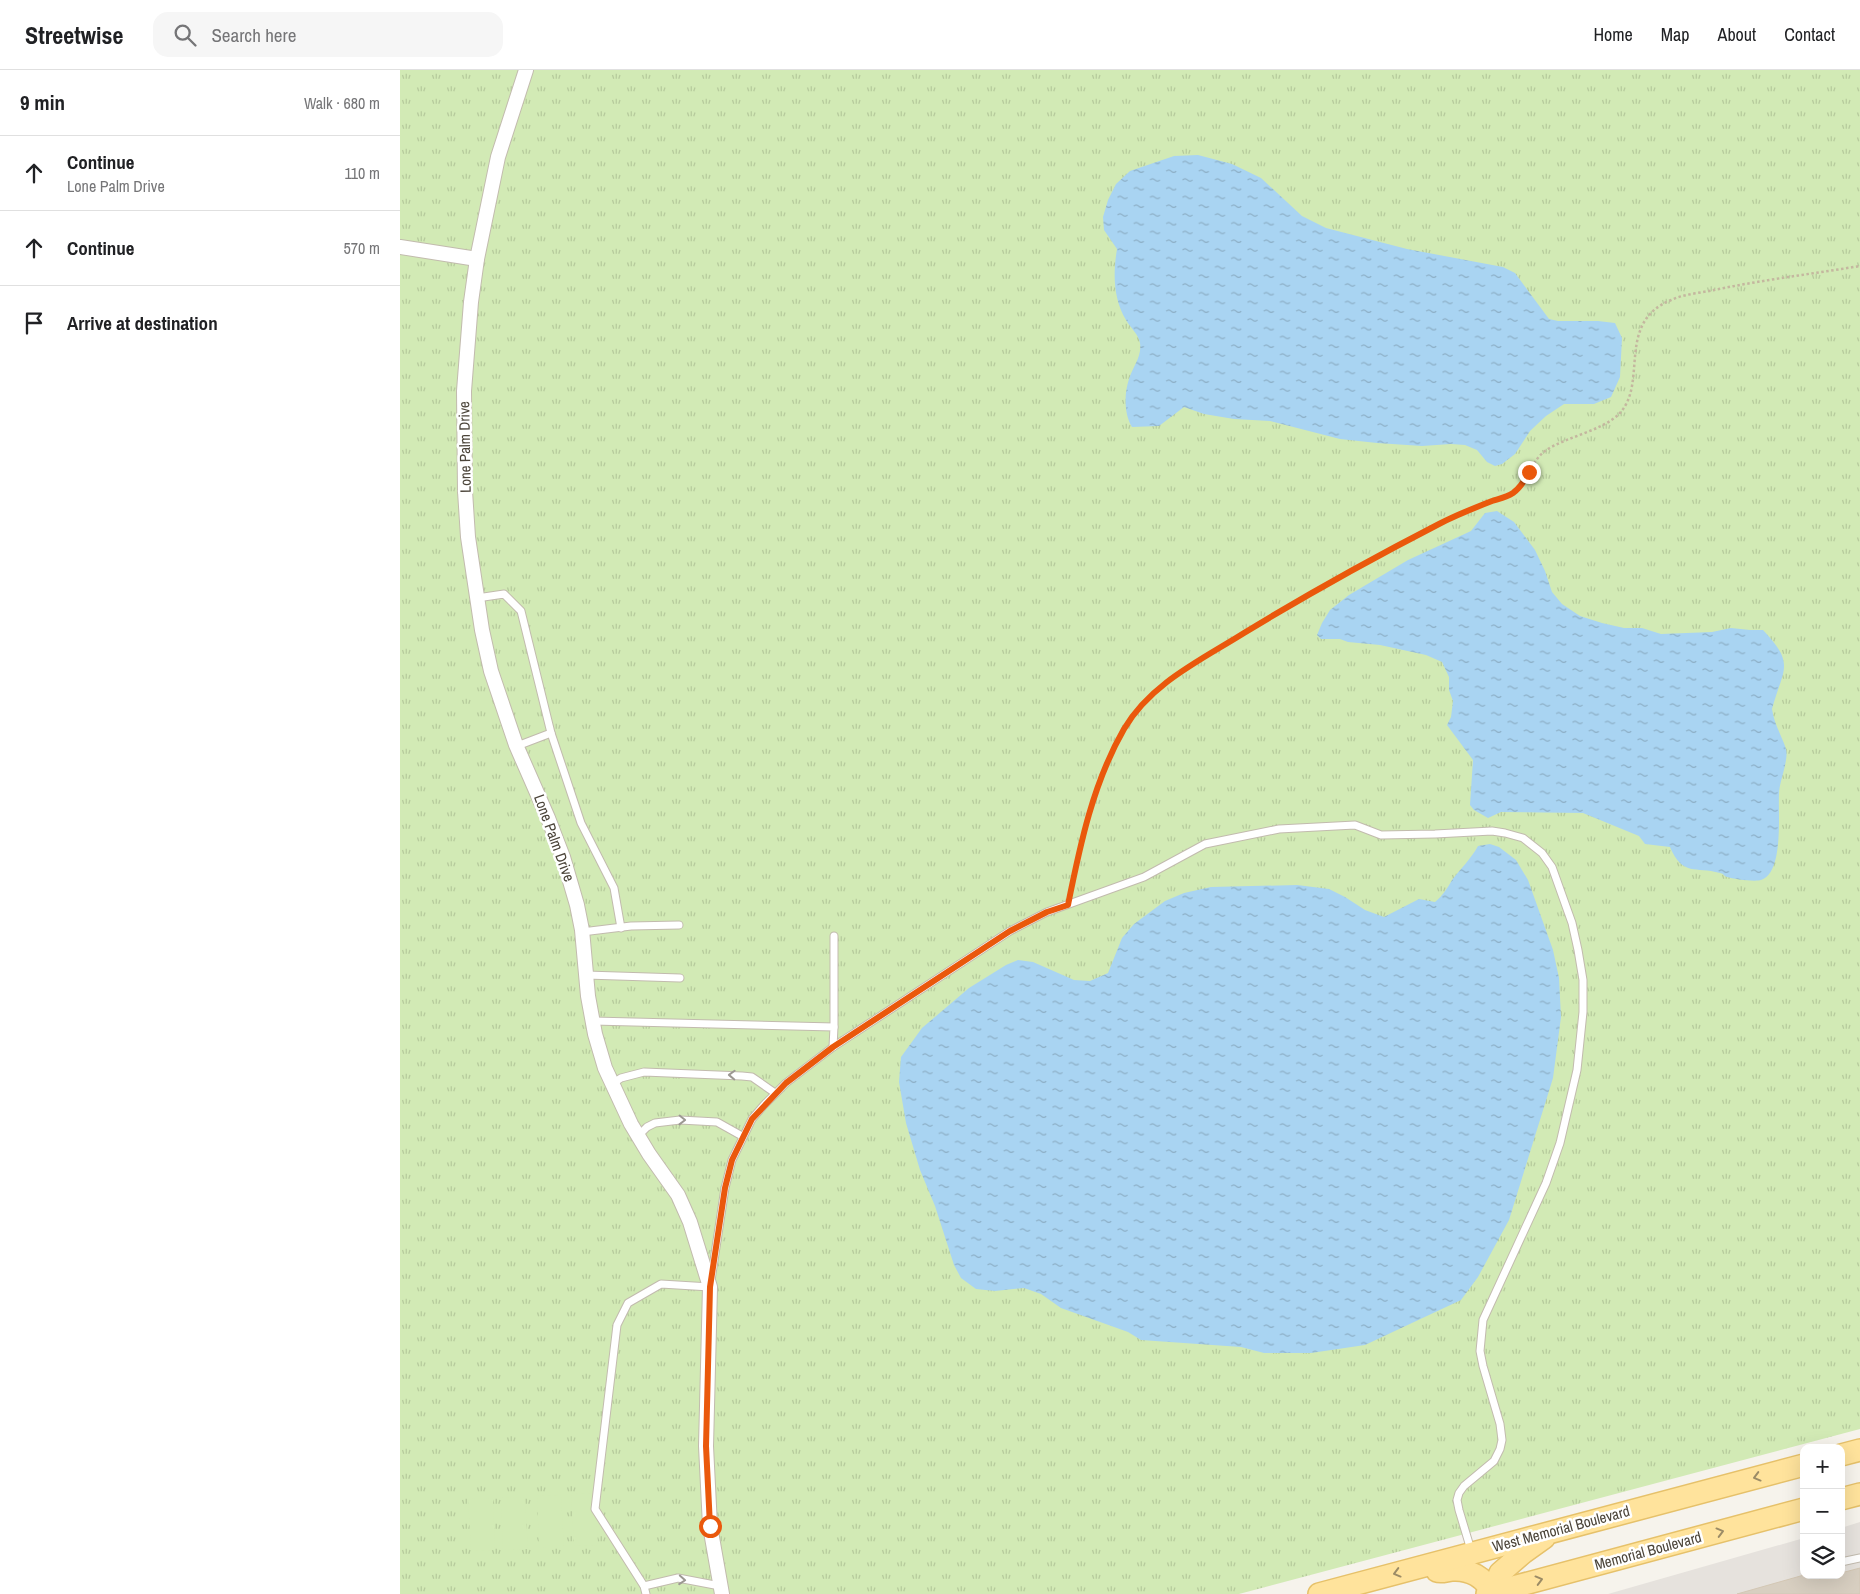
<!DOCTYPE html>
<html lang="en">
<head>
<meta charset="utf-8">
<style>
	:root { --surface:#fff; --page:#f6f6f6; --text:#202124; --muted:#757577; --line:#e0e0e0 }
	body { margin:0; font-family:"Archivo Narrow",sans-serif; background:var(--page); color:var(--text) }
	.controls { position:absolute; right:15px; bottom:15px; display:grid; overflow:hidden; border-radius:10px; box-shadow:0 5px 20px #0002 }
	.controls button { width:45px; height:45px; display:grid; place-items:center; padding:0; border:0; border-bottom:1px solid var(--line); background:var(--surface); color:var(--text); font:25px sans-serif }
	.stop { position:absolute; width:15px; height:15px; margin:-11px; border:4px solid #ea580c; border-radius:50%; background:#fff }
	.stop.end { background:#ea580c; border-color:#fff; box-shadow:0 1px 5px #0008 }
	.list { margin:0; padding:0; list-style:none }
	h2 { display:flex; justify-content:space-between; align-items:center; height:65px; margin:0; padding:0 20px; font-size:21px }
	h2 small { font-size:16px; font-weight:400; color:var(--muted) }
	.list li { display:grid; grid-template-columns:32px 1fr auto; gap:15px; align-items:center; box-sizing:border-box; height:75px; padding:0 20px; border-top:1px solid var(--line) }
	.list b { display:block; font-size:19px; white-space:nowrap }
	.list p { margin:0; font-size:16px; white-space:nowrap; color:var(--muted) }
	.list em { font-size:16px; font-style:normal; color:var(--muted) }
	.icon { flex:none; width:28px; height:28px; fill:none; stroke:currentColor; stroke-width:2; stroke-linecap:round; stroke-linejoin:round }
	.map { position:relative; flex:none; width:1460px; height:1524px; overflow:hidden }
	header { display:flex; align-items:center; gap:30px; box-sizing:border-box; height:70px; padding:0 25px; background:var(--surface); border-bottom:1px solid var(--line) }
	header strong { font-size:24px }
	nav { display:flex; gap:28px; margin-inline-start:auto; font-size:18px }
	.search { width:350px; height:45px; background:var(--page); display:flex; align-items:center; gap:12px; box-sizing:border-box; padding:0 18px; border-radius:15px; color:var(--muted); font-size:19px }
	main { display:flex }
	aside { flex:1; background:var(--surface) }
	.map>svg:first-child { display:block }
</style>
</head>
<body>
<header>
<strong>Streetwise</strong>
<div class="search"><svg class="icon" aria-label="search" viewBox="0 0 24 24"><circle cx="10" cy="10" r="6"/><path d="M15 15l6 6"/></svg>Search here</div>
<nav><a>Home</a><a>Map</a><a>About</a><a>Contact</a></nav>
</header>
<main>
<aside>
<h2>9 min<small>Walk · 680 m</small></h2>
<ul class="list">
<li><svg class="icon" aria-label="ahead" viewBox="0 0 24 24"><path d="M12 20V5M6 11l6-6 6 6"/></svg><div><b>Continue</b><p>Lone Palm Drive</p></div><em>110 m</em></li>
<li><svg class="icon" aria-label="ahead" viewBox="0 0 24 24"><path d="M12 20V5M6 11l6-6 6 6"/></svg><div><b>Continue</b></div><em>570 m</em></li>
<li><svg class="icon" aria-label="arrive" viewBox="0 0 24 24"><path d="M6 21V4h12l-3 4 3 4H6"/></svg><div><b>Arrive at destination</b></div></li>
</ul>
</aside>
<div class="map">
<svg width="1460" height="1524" viewBox="0 0 1460 1524">
	<defs>
		<pattern id="grass-tufts" width="24" height="20" patternUnits="userSpaceOnUse" patternTransform="scale(1.25)"><rect width="24" height="20" fill="#d2eab5"/><path d="M3 7l-1-3M5 7V3M7 7l1-3M15 17l-1-3M17 17v-4M19 17l1-3" fill="none" stroke="#b6ca9c"/></pattern>
		<pattern id="water-ripples" width="26" height="14" patternUnits="userSpaceOnUse" patternTransform="scale(1.25)"><rect width="26" height="14" fill="#a9d4f2"/><path d="M2 4q2-2 4 0t4 0M15 11q2-2 4 0t4 0" fill="none" stroke="#8caec5"/></pattern>
	</defs>
	<rect width="100%" height="100%" fill="#f6f3ec"/>
	<path fill="#e6e2dd" d="M 1460,1452 L 1460,1524 L 1208,1524 L 1404,1468 L 1404,1505 L 1441,1505 L 1441,1458 Z"/>
	<path fill="url(#grass-tufts)" d="M 0,0 L 1460,0 L 1460,1359 L 839,1524 L 0,1524 Z"/>
	<g fill="#d2eab5">
		<path d="M 195,1423 L 198,1475 L 174,1476 L 171,1424 Z"/>
		<path d="M 161,1425 L 164,1477 L 139,1478 L 137,1426 Z"/>
		<path d="M 125,1427 L 128,1479 L 103,1480 L 101,1428 Z"/>
		<path d="M 93,1428 L 95,1480 L 71,1481 L 68,1429 Z"/>
	</g>
	<g fill="url(#water-ripples)">
		<path d="M 798,85 L 832,94 L 861,108 L 902,146 L 926,158 L 1007,179 L 1103,197 L 1115,203 L 1149,249 L 1158,251 L 1198,251 L 1215,253 L 1222,268 L 1220,307 L 1211,327 L 1194,334 L 1164,334 L 1146,346 L 1130,361 L 1115,384 L 1102,394 L 1095,396 L 1087,392 L 1077,380 L 1065,375 L 1051,374 L 1022,376 L 977,373 L 940,369 L 870,351 L 834,349 L 804,344 L 784,337 L 759,356 L 732,357 C 724,344 724,324 729,309 C 733,296 742,287 740,273 C 739,265 730,257 726,250 C 713,228 713,203 717,179 L 704,160 L 703,147 L 708,130 L 716,114 L 730,101 L 774,86 Z"/>
		<path d="M 1097,441 L 1114,452 L 1135,480 L 1145,501 L 1152,522 L 1162,534 L 1180,546 L 1202,553 L 1224,558 L 1242,558 L 1261,564 L 1312,562 L 1331,558 L 1350,560 L 1363,560 C 1396,595 1383,598 1372,639 C 1374,654 1382,666 1386,679 C 1389,690 1379,712 1379,724 C 1378,744 1384,803 1361,810 C 1355,812 1333,809 1327,807 C 1322,805 1325,804 1320,803 C 1295,796 1283,807 1270,777 L 1245,774 L 1239,766 L 1183,743 L 1101,742 L 1088,748 L 1074,740 L 1070,735 L 1073,690 L 1047,655 L 1051,647 L 1053,631 L 1049,620 L 1049,607 L 1042,592 L 1026,585 L 980,575 L 948,572 L 940,569 L 921,569 L 917,565 L 922,553 L 930,540 L 949,525 L 1008,490 L 1071,461 L 1085,443 Z"/>
		<path d="M 1090,774 L 1099,777 L 1116,790 L 1128,810 L 1153,880 L 1159,908 L 1161,947 L 1153,1008 L 1109,1150 L 1078,1207 L 1061,1230 L 965,1275 L 911,1283 L 864,1283 L 841,1277 L 741,1270 L 728,1262 L 661,1238 L 641,1224 L 624,1218 L 595,1221 L 576,1219 L 561,1208 L 554,1195 L 535,1136 L 520,1100 L 506,1053 L 499,1012 L 501,987 L 522,958 L 569,918 L 606,895 L 618,890 L 633,892 L 674,910 L 690,911 L 708,903 L 722,868 L 734,854 L 765,831 L 784,823 L 811,817 L 897,815 L 929,819 L 945,827 L 965,840 L 984,847 L 1019,829 L 1035,832 C 1043,825 1047,819 1052,810 C 1061,798 1071,789 1078,776 Z"/>
	</g>
	<path fill="#d8cfc1" stroke="#d3c7b4" d="M 1460,1498 L 1460,1524 L 1337,1524 L 1404,1505 L 1418,1505 L 1419,1509 L 1433,1505 L 1441,1505 L 1441,1503 Z"/>
	<g fill="none" stroke-linecap="round" stroke-linejoin="round">
		<defs>
			<g id="lane">
				<path d="M 77,528 L 104,524 L 121,541 L 151,663 L 117,676"/>
				<path d="M 151,663 L 181,753 L 214,818 L 221,858"/>
				<path d="M 182,862 L 231,856 L 279,855"/>
				<path d="M 186,905 L 280,908"/>
				<path d="M 193,951 L 434,957 L 433,977"/>
				<path d="M 434,957 L 434,866"/>
				<path d="M 212,1014 L 221,1008 L 244,1002 L 342,1006 L 352,1007 L 375,1023"/>
				<path d="M 238,1066 L 247,1057 L 255,1053 L 280,1050 L 317,1052 L 342,1066"/>
				<path d="M 1441,1492 L 1460,1488"/>
				<path d="M 244,1516 L 278,1508 L 320,1516"/>
				<path d="M 246,1524 L 244,1516 L 195,1439 L 217,1255 L 228,1233 L 261,1214 L 310,1217 L 325,1118 L 332,1090 L 352,1049 L 364,1035 L 386,1013 L 433,977 L 610,861 L 647,842 L 744,807 L 805,774 L 879,759 L 955,755 L 981,765 L 1035,764 L 1092,761 L 1105,763 L 1123,768 L 1142,783 L 1152,797 L 1172,853 L 1178,880 L 1183,910 L 1183,942 L 1177,1000 L 1160,1073 L 1146,1113 L 1083,1250 L 1080,1281 L 1083,1296 L 1100,1354 L 1102,1370 L 1100,1379 L 1094,1391 L 1064,1416 L 1059,1423 L 1057,1430 L 1059,1440 L 1071,1480"/>
			</g>
			<g id="street">
				<path d="M 126,0 L 98,87 L 77,189 L 71,232 L 64,321 L 65,421 L 68,467 L 82,560 L 91,601 L 116,675 L 148,748 L 163,787 L 177,835 L 182,860 L 188,926 L 195,964 L 205,998 L 231,1054 L 249,1084 L 278,1125 L 290,1152 L 310,1217 L 306,1376 L 310,1456 L 322,1524"/>
				<path d="M 0,177 L 77,189"/>
			</g>
			<g id="primary">
				<path d="M 1441,1385 L 1460,1380"/>
				<path d="M 1441,1429 L 1460,1424"/>
				<path d="M 1037,1501 C 1042,1503 1047,1500 1053,1500 C 1069,1499 1085,1507 1092,1523"/>
				<path d="M 1092,1523 L 1100,1503 L 1123,1483 L 1144,1468"/>
				<path d="M 919,1524 L 1404,1395"/>
				<path d="M 1087,1524 L 1404,1439"/>
			</g>
		</defs>
		<use href="#lane" stroke="#c2bbae" stroke-width="9"/>
		<use href="#street" stroke="#c2bbae" stroke-width="16"/>
		<use href="#primary" stroke="#e6c16a" stroke-width="24"/>
		<path stroke="#c4b79f" stroke-width="2.5" stroke-dasharray="2.5 2.5" stroke-linecap="butt" d="M 670,824 C 679,782 689,742 704,702 C 710,687 716,671 725,657 C 755,610 807,586 854,557 C 919,518 986,479 1055,445 C 1073,437 1095,433 1112,423 C 1128,413 1130,392 1145,381 C 1165,367 1202,361 1219,344 C 1249,313 1215,253 1271,230 C 1284,224 1300,223 1314,220 C 1362,210 1411,204 1460,196"/>
		<use href="#lane" stroke="#fff" stroke-width="7"/>
		<use href="#street" stroke="#fff" stroke-width="14"/>
		<use href="#primary" stroke="#ffe39c" stroke-width="21"/>
	</g>
	<defs><path id="oneway-chevron" d="M-2-3.5L2.5 0L-2 3.5" fill="none" stroke-width="1.6" stroke-linecap="round" stroke-linejoin="round" transform="scale(1.25)"/></defs>
	<g stroke="#9c9892">
		<use href="#oneway-chevron" transform="translate(332 1005) rotate(-178)"/>
		<use href="#oneway-chevron" transform="translate(282 1050) rotate(1)"/>
		<use href="#oneway-chevron" transform="translate(282 1510) rotate(4)"/>
	</g>
	<g stroke="#9c8c66">
		<use href="#oneway-chevron" transform="translate(1357 1407) rotate(165)"/>
		<use href="#oneway-chevron" transform="translate(1320 1462) rotate(-15)"/>
		<use href="#oneway-chevron" transform="translate(997 1503) rotate(165)"/>
		<use href="#oneway-chevron" transform="translate(1139 1510) rotate(-15)"/>
	</g>
	<g fill="none" stroke-linecap="round" stroke-linejoin="round">
		<path stroke="#ea580c" stroke-width="6" d="M 310,1456 L 306,1376 L 310,1217 L 325,1118 L 332,1090 L 352,1049 L 386,1013 L 433,977 L 610,861 L 647,842 L 668,835 C 680,775 693,713 724,659 C 751,613 801,590 844,563 C 908,524 973,488 1039,454 C 1056,445 1074,438 1092,431 C 1098,429 1107,427 1113,423 C 1120,418 1125,410 1129,402"/>
	</g>
	<g text-anchor="middle" stroke-width="5" stroke-linejoin="round" paint-order="stroke">
		<g font-size="15" fill="#4b4439" stroke="#fff">
			<text transform="translate(65 377) rotate(-91)" y="5">Lone Palm Drive</text>
			<text transform="translate(154 768) rotate(70)" y="5">Lone Palm Drive</text>
			<text transform="translate(1161 1459) rotate(-15)" y="5">West Memorial Boulevard</text>
			<text transform="translate(1248 1481) rotate(-15)" y="5">Memorial Boulevard</text>
		</g>
	</g>
</svg>
<div class="controls">
<button>+</button>
<button>−</button>
<button><svg class="icon" aria-label="layers" viewBox="0 0 24 24"><path d="M12 4l9 5-9 5-9-5zM3 14l9 5 9-5"/></svg></button>
</div>
<div class="stop" style="left:310px;top:1456px"></div>
<div class="stop end" style="left:1129px;top:402px"></div>
</div>
</main>
</body>
</html>
